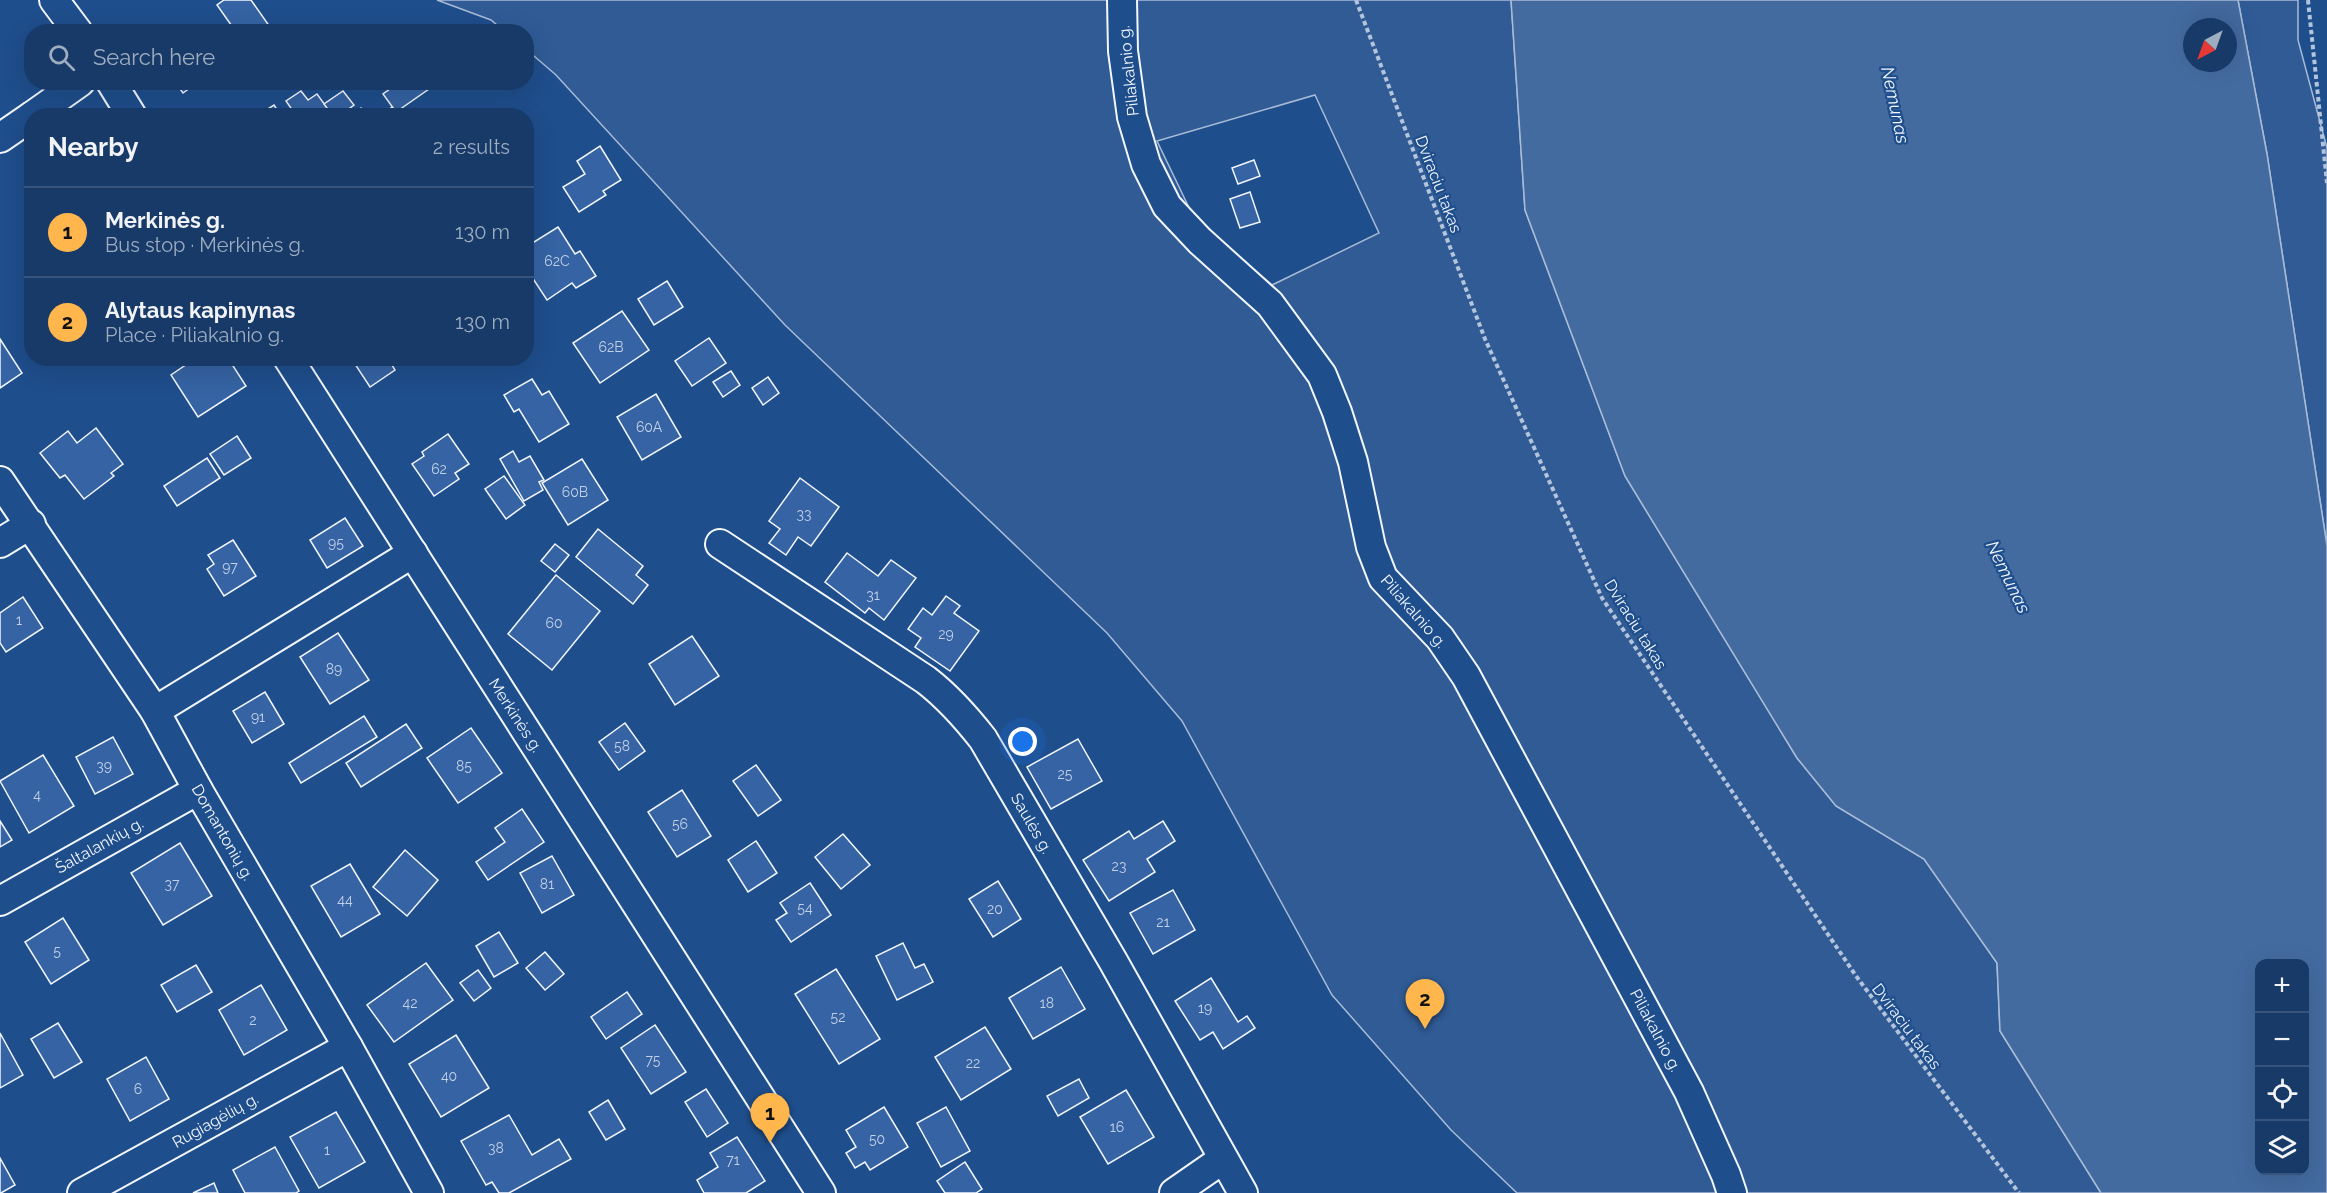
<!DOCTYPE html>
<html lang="en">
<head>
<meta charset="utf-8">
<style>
	:root { --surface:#173a69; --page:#20416f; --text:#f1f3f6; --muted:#9eadc0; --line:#36547d; --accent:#ffb74d }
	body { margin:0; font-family:Raleway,sans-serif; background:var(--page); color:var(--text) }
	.controls { position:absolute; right:18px; bottom:18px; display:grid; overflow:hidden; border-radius:12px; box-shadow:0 6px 24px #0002 }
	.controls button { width:54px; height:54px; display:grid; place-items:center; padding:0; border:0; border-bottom:2px solid var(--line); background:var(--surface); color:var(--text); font:30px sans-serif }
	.compass { position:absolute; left:2183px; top:18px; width:54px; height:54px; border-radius:50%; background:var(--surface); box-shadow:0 6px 24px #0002; rotate:221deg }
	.you { position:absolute; left:1023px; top:742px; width:21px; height:21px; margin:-15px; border:4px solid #fff; border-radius:50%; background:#1a73e8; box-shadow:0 0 0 9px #1a73e833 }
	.badge { display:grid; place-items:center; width:39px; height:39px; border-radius:50%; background:var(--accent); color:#111; font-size:20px; font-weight:700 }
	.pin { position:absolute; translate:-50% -50px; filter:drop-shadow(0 2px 3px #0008) }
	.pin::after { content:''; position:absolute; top:32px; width:21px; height:18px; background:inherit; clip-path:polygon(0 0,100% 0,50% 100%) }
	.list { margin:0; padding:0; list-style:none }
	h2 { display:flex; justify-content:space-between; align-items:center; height:78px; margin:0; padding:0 24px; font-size:26px }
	h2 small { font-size:20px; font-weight:400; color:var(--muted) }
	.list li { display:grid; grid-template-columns:39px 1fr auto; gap:18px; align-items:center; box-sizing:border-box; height:90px; padding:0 24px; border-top:2px solid var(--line) }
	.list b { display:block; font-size:22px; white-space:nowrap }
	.list p { margin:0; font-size:20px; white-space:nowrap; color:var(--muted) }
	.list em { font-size:20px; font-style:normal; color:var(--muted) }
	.icon { flex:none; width:33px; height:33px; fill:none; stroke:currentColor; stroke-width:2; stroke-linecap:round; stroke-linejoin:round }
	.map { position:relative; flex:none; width:2327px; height:1193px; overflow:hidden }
	.search { position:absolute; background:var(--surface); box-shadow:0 6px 24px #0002; left:24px; top:24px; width:510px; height:66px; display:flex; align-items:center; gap:15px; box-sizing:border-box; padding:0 21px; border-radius:24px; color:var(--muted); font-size:22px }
	.panel { position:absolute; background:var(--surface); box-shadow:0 6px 24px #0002; left:24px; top:108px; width:510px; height:258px; border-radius:24px }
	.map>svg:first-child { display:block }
</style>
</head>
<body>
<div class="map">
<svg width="2327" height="1193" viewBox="0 0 2327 1193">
	<rect width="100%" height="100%" fill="#1f4e8c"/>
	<g fill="#305b95" stroke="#a8bbd7" stroke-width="1.5" fill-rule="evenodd">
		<path d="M 437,0 L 1511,0 L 1525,210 L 1625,476 L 1797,758 L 1836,806 L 1924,859 L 1997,963 L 2000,1031 L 2101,1193 L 1517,1193 L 1451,1130 L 1332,995 L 1182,721 L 1107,633 L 785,325 L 556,75 L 527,50 L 526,32 L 504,31 L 491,20 ZM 1315,95 L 1379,233 L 1272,285 L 1194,218 L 1157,141 Z"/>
		<path d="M 2238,0 L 2298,0 L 2298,40 L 2327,148 L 2327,546 L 2267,154 Z"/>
	</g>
	<path fill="#446ba0" stroke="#a8bbd7" stroke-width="1.5" fill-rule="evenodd" d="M 1511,0 L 2238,0 L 2267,154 L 2327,546 L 2327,1193 L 2101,1193 L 2000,1031 L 1997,963 L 1924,859 L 1836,806 L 1797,758 L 1625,476 L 1525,210 ZM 2192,27 L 2228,27 L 2228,63 L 2192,63 ZM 2260,964 L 2304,964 L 2304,1170 L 2260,1170 Z"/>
	<g fill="#3563a3" stroke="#f2f6ff" stroke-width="1.5">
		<path d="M 224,0 L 251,0 L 270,27 L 263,32 L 236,32 L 217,5 Z"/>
		<path d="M 175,82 L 198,82 L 183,93 Z"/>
		<path d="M 400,82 L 439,82 L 396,112 L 383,94 Z"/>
		<path d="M 301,91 L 308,100 L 317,94 L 333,116 L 290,116 L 288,114 L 293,111 L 286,101 Z"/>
		<path d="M 343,91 L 354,105 L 339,116 L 333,116 L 324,104 Z"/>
		<path d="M 274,105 L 281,116 L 266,116 L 263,112 Z"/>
		<path d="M 392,107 L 398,116 L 381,116 Z"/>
		<path d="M 361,108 L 366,116 L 349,116 Z"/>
		<path d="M 600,146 L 621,180 L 603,191 L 606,195 L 579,212 L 563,187 L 585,174 L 577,161 Z"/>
		<path d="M 1254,160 L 1260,176 L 1238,184 L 1232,168 Z"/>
		<path d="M 1250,192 L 1260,222 L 1240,228 L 1230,199 Z"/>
		<path d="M 558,227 L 575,254 L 580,251 L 596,276 L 576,288 L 572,283 L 547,300 L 526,268 L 526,247 Z"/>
		<path d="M 667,281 L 683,307 L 654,325 L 638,299 Z"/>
		<path d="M 622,311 L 649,350 L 600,383 L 573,343 Z"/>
		<path d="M 709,338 L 726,363 L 692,386 L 675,361 Z"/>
		<path d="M 0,339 L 22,373 L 0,388 Z"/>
		<path d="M 196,358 L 228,358 L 246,386 L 198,417 L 171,375 Z"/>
		<path d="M 351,358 L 388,358 L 395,370 L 370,387 Z"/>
		<path d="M 731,371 L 740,385 L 723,397 L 713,382 Z"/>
		<path d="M 768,377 L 779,393 L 763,405 L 752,388 Z"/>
		<path d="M 532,379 L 542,395 L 549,391 L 569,424 L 539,442 L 519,409 L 514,412 L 504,395 Z"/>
		<path d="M 656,394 L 681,437 L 642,460 L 617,417 Z"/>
		<path d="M 96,428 L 123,464 L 111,473 L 114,476 L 84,499 L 65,475 L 60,478 L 40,453 L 68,431 L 77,443 Z"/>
		<path d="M 448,434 L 469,464 L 455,473 L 459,479 L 434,496 L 412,464 L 424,456 L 422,452 Z"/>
		<path d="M 237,436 L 251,458 L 224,475 L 210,454 Z"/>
		<path d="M 513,451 L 519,462 L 530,456 L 544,480 L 539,482 L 543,490 L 524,501 L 500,459 Z"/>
		<path d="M 207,458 L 220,478 L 177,506 L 164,486 Z"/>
		<path d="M 582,459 L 608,500 L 568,525 L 542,483 Z"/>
		<path d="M 504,476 L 525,505 L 506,519 L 485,489 Z"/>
		<path d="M 800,478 L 839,507 L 811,546 L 798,537 L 786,555 L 769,543 L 780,529 L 769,521 Z"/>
		<path d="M 345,518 L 363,546 L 327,568 L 310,540 Z"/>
		<path d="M 598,529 L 643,566 L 636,575 L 648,585 L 633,604 L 576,557 Z"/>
		<path d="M 233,540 L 256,576 L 224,596 L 207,569 L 214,564 L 208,555 Z"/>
		<path d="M 555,544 L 569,555 L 555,572 L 541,561 Z"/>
		<path d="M 847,553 L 878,576 L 891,560 L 916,578 L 884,620 L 869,608 L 865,613 L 825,582 Z"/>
		<path d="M 556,575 L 600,611 L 552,670 L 508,634 Z"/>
		<path d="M 946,596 L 960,606 L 954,613 L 979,631 L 950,671 L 915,647 L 921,638 L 908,629 L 923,608 L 932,615 Z"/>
		<path d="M 23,597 L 43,628 L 6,652 L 0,643 L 0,613 Z"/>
		<path d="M 338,633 L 369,680 L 330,704 L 300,657 Z"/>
		<path d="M 692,636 L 719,676 L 675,705 L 649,664 Z"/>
		<path d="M 265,692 L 284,724 L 252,743 L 233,711 Z"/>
		<path d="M 364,716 L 377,737 L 301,783 L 289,763 Z"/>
		<path d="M 625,723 L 645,751 L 619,770 L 599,742 Z"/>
		<path d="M 406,724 L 422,748 L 361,787 L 346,763 Z"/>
		<path d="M 471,728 L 502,773 L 458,803 L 427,758 Z"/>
		<path d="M 113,737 L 133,774 L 95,794 L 76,757 Z"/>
		<path d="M 1078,739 L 1102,781 L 1051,809 L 1027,767 Z"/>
		<path d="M 43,755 L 74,806 L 29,833 L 0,781 Z"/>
		<path d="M 756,765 L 781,800 L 758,816 L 733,781 Z"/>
		<path d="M 682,790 L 711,836 L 677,857 L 648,812 Z"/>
		<path d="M 522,809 L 544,842 L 488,880 L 476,862 L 505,842 L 495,828 Z"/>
		<path d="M 0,821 L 12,840 L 0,847 Z"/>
		<path d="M 1163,821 L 1175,841 L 1147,859 L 1155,872 L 1109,901 L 1083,860 L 1129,831 L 1134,839 Z"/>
		<path d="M 843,834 L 870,865 L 841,889 L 815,857 Z"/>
		<path d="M 756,841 L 777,873 L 748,892 L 728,860 Z"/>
		<path d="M 180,843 L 212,896 L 163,925 L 131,873 Z"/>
		<path d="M 405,850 L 438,880 L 407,916 L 373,887 Z"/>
		<path d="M 552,856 L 574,895 L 542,913 L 520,873 Z"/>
		<path d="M 350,864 L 380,914 L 341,937 L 311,886 Z"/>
		<path d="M 998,881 L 1021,919 L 993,937 L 969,899 Z"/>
		<path d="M 810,883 L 831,915 L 791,942 L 776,920 L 787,913 L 780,903 Z"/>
		<path d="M 1173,890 L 1195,930 L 1153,954 L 1130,913 Z"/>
		<path d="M 63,918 L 89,960 L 51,984 L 25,942 Z"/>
		<path d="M 499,932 L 518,963 L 494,977 L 476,946 Z"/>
		<path d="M 903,943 L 915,968 L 924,964 L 933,982 L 897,1000 L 876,956 Z"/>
		<path d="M 545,952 L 564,974 L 545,990 L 526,968 Z"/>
		<path d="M 426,963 L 453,1000 L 394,1042 L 367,1005 Z"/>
		<path d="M 196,965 L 212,992 L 177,1012 L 161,985 Z"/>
		<path d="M 1061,967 L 1085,1009 L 1033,1039 L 1009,998 Z"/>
		<path d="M 836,969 L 880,1039 L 839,1064 L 795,994 Z"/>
		<path d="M 478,970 L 491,988 L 474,1001 L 460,983 Z"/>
		<path d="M 1211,978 L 1238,1022 L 1247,1016 L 1255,1028 L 1223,1049 L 1213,1032 L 1200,1040 L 1175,1001 Z"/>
		<path d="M 261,985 L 287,1030 L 244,1055 L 219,1010 Z"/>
		<path d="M 627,992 L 642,1014 L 606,1039 L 591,1017 Z"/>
		<path d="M 58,1023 L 82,1062 L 54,1078 L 31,1039 Z"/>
		<path d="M 655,1025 L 686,1072 L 651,1094 L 621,1048 Z"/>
		<path d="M 985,1027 L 1011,1069 L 961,1100 L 935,1057 Z"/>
		<path d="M 0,1033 L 23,1075 L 0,1088 Z"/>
		<path d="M 456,1035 L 489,1088 L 441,1117 L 409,1064 Z"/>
		<path d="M 146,1057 L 169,1099 L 130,1121 L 107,1079 Z"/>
		<path d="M 1079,1079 L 1089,1098 L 1058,1116 L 1047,1096 Z"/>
		<path d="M 706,1089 L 728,1123 L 707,1137 L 685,1102 Z"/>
		<path d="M 1126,1090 L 1154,1137 L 1108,1164 L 1080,1117 Z"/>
		<path d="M 608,1100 L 625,1129 L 606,1140 L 589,1112 Z"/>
		<path d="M 884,1107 L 908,1147 L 870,1170 L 865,1162 L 855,1168 L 846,1153 L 856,1147 L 846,1130 Z"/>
		<path d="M 946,1107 L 970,1151 L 941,1167 L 917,1123 Z"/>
		<path d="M 336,1112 L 365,1162 L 319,1188 L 290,1137 Z"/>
		<path d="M 509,1115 L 532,1155 L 559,1139 L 571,1159 L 509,1193 L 499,1193 L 492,1182 L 486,1185 L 461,1141 Z"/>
		<path d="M 737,1137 L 765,1181 L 746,1193 L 704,1193 L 697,1180 L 718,1167 L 710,1153 Z"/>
		<path d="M 275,1147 L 299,1191 L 296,1193 L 245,1193 L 233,1170 Z"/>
		<path d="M 0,1158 L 15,1185 L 1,1193 L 0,1193 Z"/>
		<path d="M 965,1162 L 982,1189 L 976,1193 L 945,1193 L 937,1181 Z"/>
		<path d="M 214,1183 L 218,1193 L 193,1193 Z"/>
	</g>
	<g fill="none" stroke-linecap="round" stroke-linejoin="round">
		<defs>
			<g id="minor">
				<path d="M 54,0 L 78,32"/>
				<path d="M 1122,0 L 1123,51 L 1132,117 L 1146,164 L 1167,206 L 1200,241 L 1270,304 L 1322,375 L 1337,412 L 1353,462 L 1371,547 L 1383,578 L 1440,638 L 1466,676 L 1689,1092 L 1726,1175 L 1732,1193"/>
				<path d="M 111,82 L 132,116"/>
				<path d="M 32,116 L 80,82"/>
				<path d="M 0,138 L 32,116"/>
				<path d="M 288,358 L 821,1193"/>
				<path d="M 0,481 L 155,711 L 198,790 L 348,1047 L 429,1193"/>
				<path d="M 0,543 L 31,524"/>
				<path d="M 720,544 L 926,680 C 948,697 965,716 983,739 L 1113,961 L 1243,1193"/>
				<path d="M 155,711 L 413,553"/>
				<path d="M 0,901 L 198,790"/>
				<path d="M 82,1193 L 348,1047"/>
				<path d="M 1174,1193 L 1223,1159"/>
			</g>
		</defs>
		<use href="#minor" stroke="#f2f6ff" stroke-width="32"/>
		<g stroke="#b3c4dc" stroke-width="4" stroke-dasharray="4.5 3" stroke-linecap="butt">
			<path d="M 1356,0 L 1485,339 L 1602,598 L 1856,976 L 2019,1193"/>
			<path d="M 2308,0 L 2327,183"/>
		</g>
		<use href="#minor" stroke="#1f4e8c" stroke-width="28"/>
	</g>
	<g text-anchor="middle" stroke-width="4.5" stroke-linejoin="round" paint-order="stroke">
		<g font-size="14" fill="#c3d1e8">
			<text x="557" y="266">62C</text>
			<text x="611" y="352">62B</text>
			<text x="649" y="432">60A</text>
			<text x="439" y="474">62</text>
			<text x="575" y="497">60B</text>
			<text x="804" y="519">33</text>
			<text x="336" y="548">95</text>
			<text x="230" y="572">97</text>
			<text x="873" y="600">31</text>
			<text x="19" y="625">1</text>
			<text x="554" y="628">60</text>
			<text x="946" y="639">29</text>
			<text x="334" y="674">89</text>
			<text x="258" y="722">91</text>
			<text x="622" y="751">58</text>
			<text x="104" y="771">39</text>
			<text x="464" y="771">85</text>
			<text x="1065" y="779">25</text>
			<text x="37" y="800">4</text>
			<text x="680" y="829">56</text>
			<text x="1119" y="871">23</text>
			<text x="172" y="889">37</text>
			<text x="547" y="889">81</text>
			<text x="345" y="905">44</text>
			<text x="805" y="913">54</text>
			<text x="995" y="914">20</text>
			<text x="1163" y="927">21</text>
			<text x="57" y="956">5</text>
			<text x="410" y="1008">42</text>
			<text x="1047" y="1008">18</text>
			<text x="1205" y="1013">19</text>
			<text x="838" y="1022">52</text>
			<text x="253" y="1025">2</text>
			<text x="653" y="1065">75</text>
			<text x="973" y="1068">22</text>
			<text x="449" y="1081">40</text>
			<text x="138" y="1094">6</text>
			<text x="1117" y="1132">16</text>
			<text x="877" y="1144">50</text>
			<text x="496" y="1153">38</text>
			<text x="327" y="1155">1</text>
			<text x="733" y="1165">71</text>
		</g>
		<g font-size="16" fill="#f2f6ff" stroke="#1f4e8c">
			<text transform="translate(1128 71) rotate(-96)" y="6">Piliakalnio g.</text>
			<text transform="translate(1439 184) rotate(69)" y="6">Dviraciu takas</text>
			<text transform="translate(1414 611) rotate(49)" y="6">Piliakalnio g.</text>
			<text transform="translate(1636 624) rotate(58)" y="6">Dviraciu takas</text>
			<text transform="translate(516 715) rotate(57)" y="6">Merkinės g.</text>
			<text transform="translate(1032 823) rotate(60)" y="6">Saulės g.</text>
			<text transform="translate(223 832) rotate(60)" y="6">Domantonių g.</text>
			<text transform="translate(99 845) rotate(-29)" y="6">Šaltalankių g.</text>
			<text transform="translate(1907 1026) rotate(53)" y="6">Dviraciu takas</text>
			<text transform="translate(1656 1030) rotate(62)" y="6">Piliakalnio g.</text>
			<text transform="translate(215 1120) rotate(-29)" y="6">Rugiagėlių g.</text>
		</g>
		<g font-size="18" font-style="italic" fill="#f2f6ff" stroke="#1f4e8c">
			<text transform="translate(1895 105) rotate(78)" y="6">Nemunas</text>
			<text transform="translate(2008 577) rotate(64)" y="6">Nemunas</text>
		</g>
	</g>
</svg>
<div class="controls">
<button>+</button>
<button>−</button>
<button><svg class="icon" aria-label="locate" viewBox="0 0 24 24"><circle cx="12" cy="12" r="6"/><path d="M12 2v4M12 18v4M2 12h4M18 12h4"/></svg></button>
<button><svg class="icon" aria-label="layers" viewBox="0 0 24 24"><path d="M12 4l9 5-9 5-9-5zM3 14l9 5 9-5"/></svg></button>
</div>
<svg class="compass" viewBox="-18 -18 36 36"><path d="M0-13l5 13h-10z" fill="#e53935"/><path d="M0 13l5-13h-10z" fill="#9eadc0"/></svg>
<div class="you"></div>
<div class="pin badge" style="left:770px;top:1143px">1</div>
<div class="pin badge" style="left:1425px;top:1029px">2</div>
<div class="search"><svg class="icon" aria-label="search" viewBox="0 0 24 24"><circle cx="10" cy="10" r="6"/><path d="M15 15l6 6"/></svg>Search here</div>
<section class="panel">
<h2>Nearby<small>2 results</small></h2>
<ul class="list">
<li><span class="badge">1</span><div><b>Merkinės g.</b><p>Bus stop · Merkinės g.</p></div><em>130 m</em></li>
<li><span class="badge">2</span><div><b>Alytaus kapinynas</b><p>Place · Piliakalnio g.</p></div><em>130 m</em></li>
</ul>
</section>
</div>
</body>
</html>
